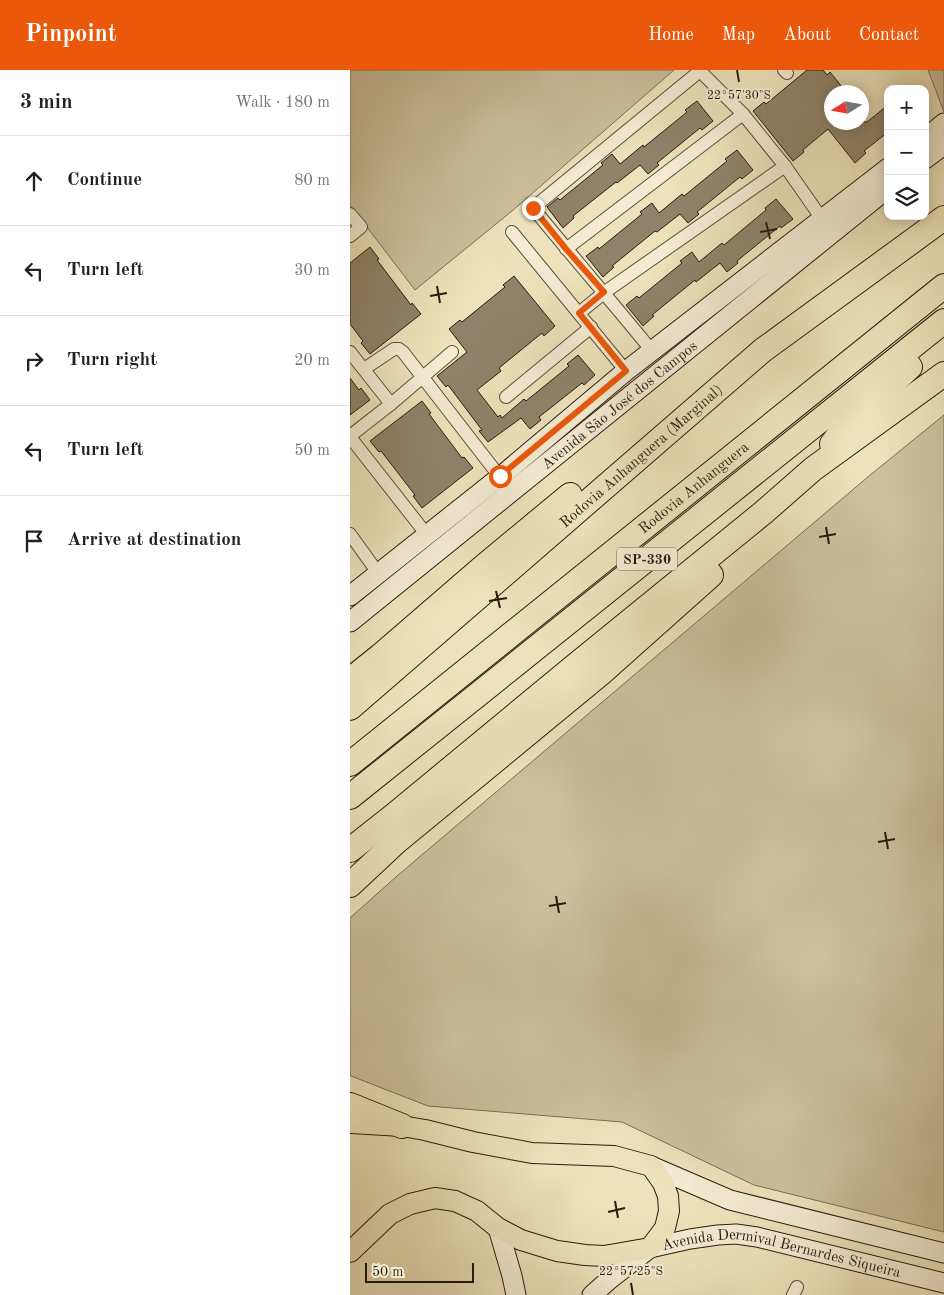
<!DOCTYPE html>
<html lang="en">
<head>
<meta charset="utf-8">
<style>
	:root { --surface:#fff; --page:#f2f2f2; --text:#202124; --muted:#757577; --line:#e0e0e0; --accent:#ea580c }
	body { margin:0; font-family:"Old Standard TT",serif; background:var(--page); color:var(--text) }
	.controls { position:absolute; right:15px; top:15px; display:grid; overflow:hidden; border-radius:10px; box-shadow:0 2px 12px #0003 }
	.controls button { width:45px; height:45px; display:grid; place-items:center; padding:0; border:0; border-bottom:1px solid var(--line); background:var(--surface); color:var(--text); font:25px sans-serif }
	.compass { position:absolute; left:474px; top:15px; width:45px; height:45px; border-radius:50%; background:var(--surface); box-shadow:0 2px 12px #0003; rotate:259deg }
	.scale { position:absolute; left:15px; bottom:12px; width:109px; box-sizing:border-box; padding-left:5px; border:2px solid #291b10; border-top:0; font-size:14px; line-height:18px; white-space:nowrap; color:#291b10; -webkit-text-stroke:4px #f3ecd3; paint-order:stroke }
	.stop { position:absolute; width:15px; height:15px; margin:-11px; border:4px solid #ea580c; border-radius:50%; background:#fff }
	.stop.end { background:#ea580c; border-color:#fff; box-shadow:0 1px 5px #0008 }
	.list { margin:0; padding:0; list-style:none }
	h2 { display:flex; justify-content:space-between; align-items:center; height:65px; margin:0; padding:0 20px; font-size:21px }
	h2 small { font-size:16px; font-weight:400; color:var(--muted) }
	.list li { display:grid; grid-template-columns:32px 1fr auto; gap:15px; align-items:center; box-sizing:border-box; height:90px; padding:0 20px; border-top:1px solid var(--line) }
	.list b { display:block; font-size:19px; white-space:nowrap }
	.list em { font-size:16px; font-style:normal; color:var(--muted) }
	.icon { flex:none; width:28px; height:28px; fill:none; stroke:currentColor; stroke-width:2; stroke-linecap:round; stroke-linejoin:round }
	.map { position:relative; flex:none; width:594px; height:1225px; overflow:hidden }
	header { display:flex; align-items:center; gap:30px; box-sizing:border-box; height:70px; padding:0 25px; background:var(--accent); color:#fff }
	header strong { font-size:24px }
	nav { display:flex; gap:28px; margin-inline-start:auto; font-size:18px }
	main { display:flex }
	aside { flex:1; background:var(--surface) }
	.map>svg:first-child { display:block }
</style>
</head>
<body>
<header>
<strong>Pinpoint</strong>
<nav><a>Home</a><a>Map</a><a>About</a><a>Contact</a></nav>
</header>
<main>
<aside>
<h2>3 min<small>Walk · 180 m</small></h2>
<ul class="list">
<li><svg class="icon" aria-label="ahead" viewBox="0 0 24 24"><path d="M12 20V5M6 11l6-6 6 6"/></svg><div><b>Continue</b></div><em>80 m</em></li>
<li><svg class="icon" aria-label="left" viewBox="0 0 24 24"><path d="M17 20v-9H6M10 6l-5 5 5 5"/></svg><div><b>Turn left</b></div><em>30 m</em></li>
<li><svg class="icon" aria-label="right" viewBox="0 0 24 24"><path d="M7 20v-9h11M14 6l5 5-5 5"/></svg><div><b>Turn right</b></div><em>20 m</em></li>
<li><svg class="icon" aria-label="left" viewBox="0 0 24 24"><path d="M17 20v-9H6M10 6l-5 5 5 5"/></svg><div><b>Turn left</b></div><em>50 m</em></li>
<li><svg class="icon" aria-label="arrive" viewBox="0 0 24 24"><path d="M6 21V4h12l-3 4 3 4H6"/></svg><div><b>Arrive at destination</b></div></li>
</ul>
</aside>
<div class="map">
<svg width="594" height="1225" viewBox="0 0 594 1225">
	<rect width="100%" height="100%" fill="#ede2bb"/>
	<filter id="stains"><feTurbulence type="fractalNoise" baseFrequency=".004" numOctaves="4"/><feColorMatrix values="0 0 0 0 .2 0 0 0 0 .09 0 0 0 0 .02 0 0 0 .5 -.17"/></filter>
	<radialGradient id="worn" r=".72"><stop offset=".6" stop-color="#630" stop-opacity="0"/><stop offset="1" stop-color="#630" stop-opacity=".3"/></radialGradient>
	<g fill="#ccc09e" stroke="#7a6e57">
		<path d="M 0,0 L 324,0 L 162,141 L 65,220 L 0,135 Z"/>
		<path d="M 578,0 L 594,0 L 594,42 Z"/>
		<path d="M 594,345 L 594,1162 L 404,1115 L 272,1052 L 78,1036 L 1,1006 L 0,1004 L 0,848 L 47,806 L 519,406 Z"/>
	</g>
	<g fill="#8f8269" stroke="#291b10">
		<path d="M 457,0 L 473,0 L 477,5 L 480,2 L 496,22 L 482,22 L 482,52 L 517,52 L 538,35 L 538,62 L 514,81 L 516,83 L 505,93 L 478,59 L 453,80 L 454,82 L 443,91 L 403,41 L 414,32 L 416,34 Z"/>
		<path d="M 347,31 L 363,51 L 352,60 L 350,58 L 307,93 L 309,95 L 298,104 L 290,95 L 267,113 L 266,112 L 223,146 L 224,148 L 213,158 L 197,137 L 208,128 L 210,130 L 253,95 L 251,93 L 262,84 L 270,94 L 293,75 L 294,77 L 337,42 L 335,40 Z"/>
		<path d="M 387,80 L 403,100 L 392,109 L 390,107 L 347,142 L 349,144 L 338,153 L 330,144 L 307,162 L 305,161 L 262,196 L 264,197 L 253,207 L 236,186 L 248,177 L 249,179 L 292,144 L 290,142 L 302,133 L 309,143 L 332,124 L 334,126 L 377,91 L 375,89 Z"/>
		<path d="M 426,129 L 443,149 L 431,158 L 430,156 L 387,191 L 388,193 L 377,202 L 370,193 L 346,212 L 345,210 L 302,245 L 304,246 L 293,256 L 276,235 L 287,226 L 289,228 L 332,193 L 330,191 L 342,182 L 349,192 L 372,173 L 374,175 L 416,140 L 415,138 Z"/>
		<path d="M 20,177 L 29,189 L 27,190 L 61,235 L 62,233 L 71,244 L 20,284 L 11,273 L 13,271 L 0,254 L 0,193 Z"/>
		<path d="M 164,206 L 205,256 L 194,266 L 192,263 L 149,298 L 151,301 L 127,320 L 148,347 L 150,345 L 152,348 L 174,329 L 176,331 L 219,296 L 217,294 L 228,285 L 245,305 L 234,315 L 232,313 L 189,347 L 191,350 L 180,359 L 171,348 L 138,372 L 129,361 L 132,360 L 98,315 L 96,317 L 87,306 L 117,282 L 99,259 L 110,250 L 112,252 L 155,217 L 153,215 Z"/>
		<path d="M 0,308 L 9,320 L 11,318 L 20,330 L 0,345 Z"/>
		<path d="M 72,331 L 81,343 L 79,344 L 112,388 L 114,387 L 123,398 L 72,438 L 63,426 L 65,425 L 31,381 L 29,382 L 20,371 Z"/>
	</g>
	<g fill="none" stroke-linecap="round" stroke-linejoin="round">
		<defs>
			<g id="street">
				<path d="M 434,0 L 437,3"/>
				<path d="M 350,1 L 393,44 L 435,96 L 472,149"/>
				<path d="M 0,144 L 11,157 L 0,166"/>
				<path d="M 162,162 L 276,301"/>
				<path d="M 216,179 L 393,44"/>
				<path d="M 229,243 L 255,222 L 435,96"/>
				<path d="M 302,281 C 263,233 222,186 183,138 L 351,0"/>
				<path d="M 0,282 L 41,334"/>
				<path d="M 14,299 L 44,279 L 49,279 L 53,282 L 150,407"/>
				<path d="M 156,327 L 241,257"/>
				<path d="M 0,366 L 41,334 L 102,282"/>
				<path d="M 0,367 L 77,465"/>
				<path d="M 0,464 L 28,503"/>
				<path d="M 443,1225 L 447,1217"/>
			</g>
			<g id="secondary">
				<path d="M 575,69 L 594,53"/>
				<path d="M 575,89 L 594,75"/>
				<path d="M 0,526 L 150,407 L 276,301 L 538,98"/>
				<path id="s1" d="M 0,552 L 538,118"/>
				<path d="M 301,1096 L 380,1130 L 594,1183"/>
				<path d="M 148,1158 L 162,1206 L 166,1225"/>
				<path id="s2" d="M 242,1225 L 260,1209 L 300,1178 L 340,1169 L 368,1165 L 386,1164 L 407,1167 L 594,1213"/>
			</g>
			<path id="primary" d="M 0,1053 L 52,1056 L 75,1060 L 123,1072 L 182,1083 L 264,1086 L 301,1096 L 313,1113 L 318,1126 L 319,1141 L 315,1158 L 300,1178 L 254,1186 L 235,1185 L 207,1181 L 171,1170 L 148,1158 L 127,1141 L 105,1131 L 85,1128 L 60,1134 L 40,1144 L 0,1182"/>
			<g id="highway">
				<path d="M 482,374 L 494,358 L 560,297"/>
				<path d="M 0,610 L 30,586 L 133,497 L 220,425"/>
				<path id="s3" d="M 0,638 L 413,280 L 594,148"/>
				<path id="s4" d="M 0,694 L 594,216"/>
				<path d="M 0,727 L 594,251"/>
				<path d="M 0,780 L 42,747 L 226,595 L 414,442 L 463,399 L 594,304"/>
				<path d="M 0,815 L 46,772 L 250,604 L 361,505"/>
				<path d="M 0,1035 L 52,1056"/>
			</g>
		</defs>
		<use href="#street" stroke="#5a4d3b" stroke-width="14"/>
		<use href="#secondary" stroke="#291b10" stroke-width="21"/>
		<use href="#primary" stroke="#291b10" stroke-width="22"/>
		<use href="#highway" stroke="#291b10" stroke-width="26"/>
		<use href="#street" stroke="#f3ecd3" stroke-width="12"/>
		<use href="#secondary" stroke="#f3ecd3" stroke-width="19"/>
		<use href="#primary" stroke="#ede2bb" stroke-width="20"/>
		<use href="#highway" stroke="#ede2bb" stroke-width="24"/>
	</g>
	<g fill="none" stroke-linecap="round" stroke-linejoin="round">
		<path stroke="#ea580c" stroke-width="6" d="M 150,406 L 276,301 L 229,243 L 254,222 L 216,179 L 183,138"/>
	</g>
	<path fill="none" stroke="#291b10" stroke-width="2" d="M 387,0 L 389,12M 416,152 L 420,169M 410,162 L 427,159M 87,216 L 90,233M 80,226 L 97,223M 476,457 L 479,474M 469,467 L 486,464M 146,521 L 150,538M 139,531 L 157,528M 535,762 L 538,779M 528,772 L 545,769M 206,826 L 209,843M 199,836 L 216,833M 265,1131 L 268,1148M 258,1142 L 275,1138M 281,1213 L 283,1225"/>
	<g text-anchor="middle" stroke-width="4" stroke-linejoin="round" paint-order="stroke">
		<rect fill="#f3ecd3" stroke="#665a4a" stroke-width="1" x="267" y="477.5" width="60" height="23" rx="4"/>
		<g font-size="14" font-weight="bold" fill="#291b10">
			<text x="297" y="494">SP-330</text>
		</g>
		<g font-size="15" fill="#291b10" stroke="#f3ecd3">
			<text dy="5" stroke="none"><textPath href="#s1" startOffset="346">Avenida São José dos Campos</textPath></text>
			<text dy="5" stroke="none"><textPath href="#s3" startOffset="385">Rodovia Anhanguera (Marginal)</textPath></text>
			<text dy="5" stroke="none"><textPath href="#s4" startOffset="441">Rodovia Anhanguera</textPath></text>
			<text dy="5" stroke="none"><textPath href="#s2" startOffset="209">Avenida Dermival Bernardes Siqueira</textPath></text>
		</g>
	</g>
	<g font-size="12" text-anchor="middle" fill="#291b10" stroke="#f3ecd3" stroke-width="4" stroke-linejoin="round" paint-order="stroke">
		<text x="389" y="29">22°57'30"S</text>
		<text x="281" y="1205">22°57'25"S</text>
	</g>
	<rect width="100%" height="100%" filter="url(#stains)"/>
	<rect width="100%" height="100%" fill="url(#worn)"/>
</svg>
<div class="controls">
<button>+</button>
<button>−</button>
<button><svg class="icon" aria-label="layers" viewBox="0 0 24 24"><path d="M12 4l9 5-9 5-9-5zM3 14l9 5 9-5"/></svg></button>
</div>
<svg class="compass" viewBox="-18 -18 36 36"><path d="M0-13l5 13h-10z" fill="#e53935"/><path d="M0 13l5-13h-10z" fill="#757577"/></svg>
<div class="scale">50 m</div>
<div class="stop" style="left:150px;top:406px"></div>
<div class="stop end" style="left:183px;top:138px"></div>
</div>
</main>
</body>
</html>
